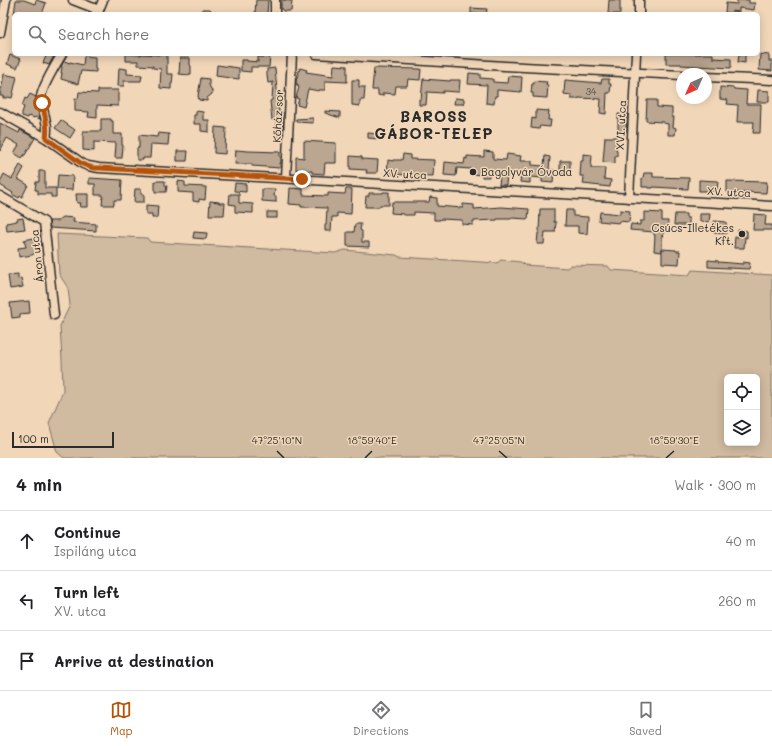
<!DOCTYPE html>
<html lang="en">
<head>
<meta charset="utf-8">
<style>
	:root { --surface:#fff; --page:#f6f6f6; --text:#202124; --muted:#757577; --line:#e0e0e0; --accent:#b45309 }
	body { margin:0; font-family:Mali,sans-serif; background:var(--page); color:var(--text) }
	.controls { position:absolute; right:12px; bottom:12px; display:grid; overflow:hidden; border-radius:6px; box-shadow:0 2px 10px #0003 }
	.controls button { width:36px; height:36px; display:grid; place-items:center; padding:0; border:0; border-bottom:1px solid var(--line); background:var(--surface); color:var(--text); font:20px sans-serif }
	.compass { position:absolute; left:676px; top:68px; width:36px; height:36px; border-radius:50%; background:var(--surface); box-shadow:0 2px 10px #0003; rotate:225deg }
	.scale { position:absolute; left:12px; bottom:10px; width:102px; box-sizing:border-box; padding-left:4px; border:2px solid #2b2b2b; border-top:0; font-size:11px; line-height:14px; white-space:nowrap; color:#2b2b2b; -webkit-text-stroke:3px #f1d6b8; paint-order:stroke }
	.stop { position:absolute; width:12px; height:12px; margin:-9px; border:3px solid #b45309; border-radius:50%; background:#fff }
	.stop.end { background:#b45309; border-color:#fff; box-shadow:0 1px 4px #0008 }
	.list { margin:0; padding:0; list-style:none }
	h2 { display:flex; justify-content:space-between; align-items:center; height:52px; margin:0; padding:0 16px; font-size:17px }
	h2 small { font-size:13px; font-weight:400; color:var(--muted) }
	.list li { display:grid; grid-template-columns:26px 1fr auto; gap:12px; align-items:center; box-sizing:border-box; height:60px; padding:0 16px; border-top:1px solid var(--line) }
	.list b { display:block; font-size:15px; white-space:nowrap }
	.list p { margin:0; font-size:13px; white-space:nowrap; color:var(--muted) }
	.list em { font-size:13px; font-style:normal; color:var(--muted) }
	.icon { flex:none; width:22px; height:22px; fill:none; stroke:currentColor; stroke-width:2; stroke-linecap:round; stroke-linejoin:round }
	.map { position:relative; flex:none; width:772px; height:458px; overflow:hidden }
	.search { position:absolute; background:var(--surface); box-shadow:0 2px 10px #0003; left:12px; right:12px; top:12px; height:44px; display:flex; align-items:center; gap:10px; box-sizing:border-box; padding:0 14px; border-radius:6px; color:var(--muted); font-size:15px }
	.sheet { height:232px; background:var(--surface) }
	nav { display:flex; justify-content:space-around; align-items:center; box-sizing:border-box; height:56px; border-top:1px solid var(--line); background:var(--surface); font-size:11px; color:var(--muted) }
	nav a { display:grid; justify-items:center; gap:2px }
	nav .on { color:var(--accent) }
	.map>svg:first-child { display:block }
</style>
</head>
<body>
<div class="map">
<svg width="772" height="458" viewBox="0 0 772 458">
	<rect width="100%" height="100%" fill="#f1d6b8"/>
	<filter id="ink" filterUnits="userSpaceOnUse"><feTurbulence type="fractalNoise" baseFrequency=".025" numOctaves="2"/><feDisplacementMap in="SourceGraphic" scale="8" xChannelSelector="R" yChannelSelector="G"/><feConvolveMatrix kernelMatrix="1 2 1 2 8 2 1 2 1" color-interpolation-filters="sRGB"/></filter>
	<g filter="url(#ink)">
		<path fill="#d0baa0" stroke="#7e7266" fill-rule="evenodd" d="M 57,234 L 147,238 L 150,242 L 335,253 L 345,250 L 396,255 L 400,257 L 497,263 L 501,260 L 521,262 L 524,265 L 567,268 L 571,265 L 608,266 L 611,270 L 689,275 L 692,270 L 772,275 L 772,458 L 64,458 L 57,452 L 49,423 L 63,391 L 62,360 L 60,326 L 70,305 L 68,288 L 59,274 ZM 727,377 L 757,377 L 757,443 L 727,443 Z"/>
		<g fill="#baa691" stroke="#2b2b2b">
			<path d="M 16,0 L 24,0 L 35,4 L 36,0 L 46,3 L 42,14 L 14,14 Z"/>
			<path d="M 256,0 L 268,0 L 267,14 L 255,14 Z"/>
			<path d="M 281,0 L 292,1 L 291,11 L 283,11 L 283,9 L 281,9 Z"/>
			<path d="M 609,0 L 620,0 L 620,14 L 608,14 Z"/>
			<path d="M 737,0 L 749,0 L 749,3 L 755,3 L 754,10 L 739,8 L 739,12 L 732,11 L 732,13 L 725,13 L 726,3 L 737,4 Z"/>
			<path d="M 471,8 L 487,9 L 486,14 L 471,14 Z"/>
			<path d="M 202,9 L 210,9 L 214,14 L 202,14 Z"/>
			<path d="M 47,54 L 55,54 L 49,65 L 43,63 Z"/>
			<path d="M 126,54 L 141,55 L 141,54 L 159,55 L 159,54 L 167,54 L 167,74 L 173,74 L 172,84 L 171,84 L 171,89 L 160,88 L 161,69 L 153,68 L 153,66 L 138,65 L 138,61 L 126,61 Z"/>
			<path d="M 666,54 L 713,54 L 713,58 L 731,59 L 731,68 L 681,65 L 681,64 L 666,64 Z"/>
			<path d="M 739,54 L 745,54 L 745,63 L 738,62 Z"/>
			<path d="M 760,54 L 769,55 L 769,61 L 772,61 L 772,71 L 759,70 Z"/>
			<path d="M 10,55 L 21,59 L 17,68 L 7,64 Z"/>
			<path d="M 84,56 L 95,57 L 95,69 L 96,69 L 96,72 L 81,71 L 78,84 L 61,79 L 62,73 L 61,73 L 62,67 L 61,66 L 64,61 L 70,63 L 70,62 L 83,65 Z"/>
			<path d="M 264,56 L 270,56 L 269,67 L 251,67 L 251,72 L 241,71 L 241,60 L 247,60 L 247,61 L 258,62 L 258,57 L 264,57 Z"/>
			<path d="M 180,58 L 190,58 L 190,65 L 191,66 L 191,74 L 189,74 L 189,75 L 179,74 Z"/>
			<path d="M 217,65 L 239,68 L 239,79 L 216,76 Z"/>
			<path d="M 334,65 L 347,66 L 347,82 L 325,81 L 325,90 L 319,90 L 319,91 L 308,89 L 304,107 L 297,105 L 299,99 L 296,98 L 299,87 L 297,86 L 298,84 L 296,84 L 296,81 L 300,68 L 307,70 L 306,72 L 333,76 Z"/>
			<path d="M 119,68 L 127,69 L 127,74 L 142,75 L 141,81 L 124,81 L 124,86 L 118,86 Z"/>
			<path d="M 275,68 L 279,112 L 283,112 L 282,139 L 278,139 L 276,120 L 272,120 L 270,101 L 272,100 L 273,82 L 268,83 L 267,75 L 267,69 Z"/>
			<path d="M 374,68 L 421,69 L 420,80 L 408,79 L 407,86 L 396,86 L 395,94 L 383,93 L 383,96 L 378,95 L 378,90 L 372,90 Z"/>
			<path d="M 469,73 L 480,74 L 480,78 L 493,79 L 493,82 L 507,83 L 508,76 L 522,77 L 521,92 L 497,90 L 497,96 L 495,96 L 494,104 L 486,103 L 487,85 L 468,84 Z"/>
			<path d="M 4,74 L 17,77 L 12,98 L 8,97 L 6,98 L 3,98 L 3,96 L 0,96 Z"/>
			<path d="M 201,78 L 209,79 L 209,85 L 212,91 L 212,94 L 207,98 L 207,101 L 199,100 L 198,96 Z"/>
			<path d="M 423,79 L 450,81 L 450,80 L 460,80 L 459,92 L 443,91 L 443,93 L 427,92 L 426,105 L 419,105 L 419,99 L 421,100 Z"/>
			<path d="M 602,79 L 609,79 L 609,84 L 611,84 L 610,93 L 607,93 L 606,114 L 600,113 L 601,99 L 578,98 L 578,99 L 571,99 L 571,95 L 564,94 L 565,80 L 601,83 Z"/>
			<path d="M 352,80 L 359,80 L 359,87 L 365,87 L 364,100 L 360,100 L 360,106 L 352,105 Z"/>
			<path d="M 534,81 L 547,82 L 546,85 L 548,85 L 547,98 L 533,97 L 533,93 L 531,93 L 532,84 L 534,84 Z"/>
			<path d="M 720,87 L 734,88 L 734,89 L 747,90 L 746,104 L 761,104 L 760,133 L 753,133 L 754,122 L 737,122 L 738,105 L 727,104 L 728,100 L 720,99 Z"/>
			<path d="M 98,90 L 118,90 L 118,106 L 97,105 L 97,118 L 88,117 L 89,112 L 75,111 L 75,99 L 78,99 L 79,92 L 98,93 Z"/>
			<path d="M 758,90 L 769,91 L 769,102 L 757,102 Z"/>
			<path d="M 30,94 L 36,97 L 36,101 L 34,105 L 35,106 L 34,109 L 38,110 L 40,119 L 35,117 L 34,118 L 29,116 L 28,118 L 22,116 L 22,113 L 24,107 L 22,106 L 25,98 L 27,99 Z"/>
			<path d="M 455,98 L 464,99 L 464,104 L 454,104 Z"/>
			<path d="M 647,100 L 657,100 L 657,107 L 672,108 L 672,117 L 674,117 L 673,127 L 676,128 L 675,135 L 668,135 L 668,124 L 663,123 L 663,122 L 646,121 Z"/>
			<path d="M 536,110 L 549,111 L 548,120 L 551,120 L 550,127 L 540,126 L 539,129 L 531,128 L 532,118 L 536,119 Z"/>
			<path d="M 196,111 L 203,112 L 203,120 L 209,120 L 209,132 L 201,131 L 201,124 L 194,124 L 194,115 L 196,115 Z"/>
			<path d="M 325,111 L 340,112 L 340,118 L 325,113 Z"/>
			<path d="M 618,114 L 627,114 L 626,132 L 618,131 Z"/>
			<path d="M 313,118 L 313,123 L 296,122 L 296,119 Z"/>
			<path d="M 101,119 L 111,119 L 111,121 L 113,121 L 113,134 L 122,134 L 122,145 L 123,145 L 122,158 L 115,158 L 116,143 L 94,142 L 94,151 L 83,150 L 83,131 L 101,131 Z"/>
			<path d="M 61,120 L 75,130 L 70,138 L 55,128 Z"/>
			<path d="M 0,123 L 19,133 L 20,130 L 35,138 L 25,155 L 24,155 L 22,158 L 14,153 L 19,145 L 7,138 L 0,151 Z"/>
			<path d="M 215,127 L 226,128 L 225,154 L 214,153 Z"/>
			<path d="M 158,133 L 169,134 L 168,145 L 151,144 L 150,158 L 143,158 L 143,160 L 137,160 L 137,148 L 139,148 L 139,135 L 157,137 Z"/>
			<path d="M 368,133 L 379,134 L 378,139 L 368,138 Z"/>
			<path d="M 605,137 L 617,137 L 616,150 L 617,150 L 617,156 L 615,156 L 615,163 L 603,162 Z"/>
			<path d="M 304,141 L 336,143 L 336,163 L 325,163 L 324,174 L 312,173 L 312,171 L 296,170 L 296,157 L 304,158 Z"/>
			<path d="M 236,150 L 248,151 L 280,152 L 280,157 L 281,157 L 281,163 L 280,163 L 280,168 L 252,166 L 252,164 L 235,164 Z"/>
			<path d="M 177,151 L 188,151 L 187,161 L 177,161 Z"/>
			<path d="M 484,151 L 493,152 L 493,159 L 506,160 L 507,154 L 521,156 L 520,161 L 532,161 L 532,165 L 544,166 L 545,156 L 550,157 L 549,170 L 554,170 L 553,183 L 542,182 L 542,178 L 530,177 L 530,183 L 520,182 L 521,175 L 507,174 L 506,185 L 499,185 L 500,175 L 489,174 L 489,177 L 482,177 L 482,175 L 471,174 L 471,169 L 470,169 L 457,168 L 456,176 L 444,175 L 445,162 L 464,164 L 465,158 L 467,159 L 467,156 L 484,157 Z"/>
			<path d="M 403,154 L 410,155 L 410,159 L 434,160 L 433,176 L 387,174 L 388,160 L 393,161 L 393,160 L 402,160 Z"/>
			<path d="M 583,154 L 592,155 L 591,168 L 605,168 L 604,179 L 611,180 L 610,187 L 583,184 L 584,178 L 583,178 L 583,176 L 580,176 L 581,161 L 583,161 Z"/>
			<path d="M 350,156 L 362,157 L 362,159 L 378,160 L 377,173 L 366,173 L 367,170 L 350,169 Z"/>
			<path d="M 560,161 L 570,161 L 570,174 L 560,173 Z"/>
			<path d="M 20,165 L 24,168 L 18,179 L 28,185 L 22,197 L 20,196 L 19,198 L 12,194 L 13,193 L 0,185 L 0,182 L 4,174 L 12,179 Z"/>
			<path d="M 39,171 L 45,171 L 45,188 L 56,188 L 56,197 L 51,197 L 51,194 L 38,194 L 38,190 L 35,190 L 36,182 L 39,182 Z"/>
			<path d="M 644,173 L 653,173 L 653,177 L 689,178 L 688,189 L 653,187 L 653,188 L 648,188 L 648,187 L 642,187 L 642,178 L 643,178 Z"/>
			<path d="M 58,175 L 73,176 L 72,190 L 57,189 Z"/>
			<path d="M 89,178 L 122,180 L 121,200 L 114,200 L 114,205 L 102,205 L 103,195 L 95,195 L 95,184 L 89,184 Z"/>
			<path d="M 699,180 L 718,181 L 717,191 L 699,191 Z"/>
			<path d="M 155,181 L 165,181 L 165,185 L 167,186 L 166,192 L 155,192 Z"/>
			<path d="M 178,181 L 185,182 L 185,186 L 206,187 L 205,200 L 199,199 L 199,202 L 193,201 L 193,193 L 178,192 Z"/>
			<path d="M 727,181 L 767,182 L 766,193 L 744,192 L 744,193 L 727,192 Z"/>
			<path d="M 235,183 L 246,184 L 246,192 L 234,191 Z"/>
			<path d="M 290,188 L 303,189 L 303,195 L 328,196 L 328,193 L 345,194 L 346,189 L 352,189 L 351,214 L 337,213 L 337,217 L 332,217 L 331,231 L 325,231 L 325,225 L 326,225 L 327,208 L 301,207 L 301,205 L 289,204 Z"/>
			<path d="M 135,189 L 141,189 L 141,194 L 144,194 L 144,202 L 134,202 Z"/>
			<path d="M 262,189 L 275,189 L 274,196 L 276,196 L 276,202 L 262,201 Z"/>
			<path d="M 383,192 L 389,192 L 389,205 L 380,205 L 379,207 L 365,207 L 366,196 L 369,196 L 369,193 L 383,193 Z"/>
			<path d="M 76,194 L 88,194 L 88,207 L 80,207 L 81,203 L 77,203 Z"/>
			<path d="M 230,194 L 239,194 L 239,203 L 253,204 L 253,213 L 235,212 L 235,205 L 229,204 Z"/>
			<path d="M 430,197 L 437,198 L 437,206 L 463,208 L 463,204 L 474,205 L 474,209 L 501,207 L 529,209 L 528,219 L 511,218 L 511,219 L 497,219 L 497,220 L 473,221 L 473,225 L 462,224 L 462,220 L 440,219 L 440,220 L 434,220 L 434,213 L 414,212 L 414,215 L 403,215 L 403,214 L 391,213 L 392,202 L 429,202 Z"/>
			<path d="M 210,201 L 219,202 L 219,203 L 225,203 L 224,215 L 209,215 Z"/>
			<path d="M 146,205 L 158,206 L 157,218 L 152,218 L 152,214 L 146,214 Z"/>
			<path d="M 540,209 L 554,209 L 554,222 L 556,222 L 555,232 L 545,232 L 544,244 L 537,244 L 538,233 L 539,233 Z"/>
			<path d="M 566,210 L 573,210 L 573,216 L 588,217 L 587,234 L 578,233 L 578,226 L 565,226 Z"/>
			<path d="M 620,210 L 630,211 L 629,222 L 619,221 L 619,223 L 599,221 L 600,212 L 620,214 Z"/>
			<rect x="267" y="212" width="10" height="6"/>
			<path d="M 644,212 L 662,213 L 662,221 L 668,221 L 667,229 L 664,228 L 663,236 L 662,235 L 662,252 L 654,251 L 655,235 L 654,235 L 654,232 L 630,230 L 631,224 L 640,225 L 640,221 L 644,221 Z"/>
			<path d="M 675,214 L 686,214 L 686,218 L 689,218 L 689,225 L 674,225 Z"/>
			<path d="M 700,214 L 710,214 L 709,222 L 700,221 Z"/>
			<path d="M 754,214 L 766,215 L 765,225 L 772,225 L 772,230 L 753,230 Z"/>
			<path d="M 63,217 L 74,218 L 73,222 L 96,224 L 96,231 L 50,228 L 49,221 L 58,221 Z"/>
			<path d="M 23,218 L 25,229 L 7,231 L 6,223 L 17,221 L 17,219 Z"/>
			<path d="M 714,221 L 726,222 L 726,234 L 714,233 Z"/>
			<path d="M 355,224 L 361,224 L 360,230 L 362,231 L 362,242 L 369,242 L 369,247 L 347,246 L 347,232 L 354,232 Z"/>
			<path d="M 738,230 L 747,231 L 747,238 L 745,237 L 744,248 L 734,248 L 735,237 L 738,237 Z"/>
			<path d="M 194,232 L 207,233 L 206,239 L 193,238 Z"/>
			<path d="M 34,238 L 36,251 L 35,253 L 32,255 L 19,257 L 18,248 L 26,247 L 24,240 Z"/>
			<path d="M 662,249 L 676,250 L 676,251 L 680,251 L 679,264 L 662,263 Z"/>
			<path d="M 708,260 L 718,261 L 718,262 L 743,264 L 743,262 L 750,263 L 749,269 L 708,267 Z"/>
			<path d="M 18,274 L 18,279 L 21,278 L 23,287 L 10,289 L 8,275 Z"/>
			<path d="M 29,301 L 30,313 L 20,314 L 20,317 L 12,318 L 10,303 Z"/>
		</g>
		<g fill="none" stroke-linecap="round" stroke-linejoin="round">
			<defs>
				<g id="street">
					<path d="M 73,0 L 99,10"/>
					<path d="M 96,13 L 99,10 L 103,0"/>
					<path d="M 275,14 L 275,0"/>
					<path d="M 639,14 L 639,0"/>
					<path d="M 0,33 L 6,0"/>
					<path d="M 316,54 L 505,66 L 601,71 L 682,75"/>
					<path d="M 706,77 L 772,80"/>
					<path d="M 0,112 L 46,138 L 83,164 L 88,166 L 99,168 L 772,206"/>
					<path d="M 46,138 C 47,133 48,128 46,122 C 45,114 41,106 41,97 C 42,87 56,64 62,54"/>
					<path d="M 286,178 L 292,54"/>
					<path d="M 0,196 L 44,222 L 54,315"/>
					<path d="M 629,198 L 636,54"/>
				</g>
			</defs>
			<use href="#street" stroke="#2b2b2b" stroke-width="11"/>
			<use href="#street" stroke="#f1d6b8" stroke-width="8"/>
		</g>
	</g>
	<g fill="none" stroke-linecap="round" stroke-linejoin="round" filter="url(#ink)">
		<path stroke="#b45309" stroke-width="5" d="M 42,103 C 45,116 48,125 46,138 L 82,164 L 93,168 L 99,168 L 302,179"/>
	</g>
	<path fill="none" stroke="#2b2b2b" stroke-width="1.5" d="M 277,451 L 284,458M 499,451 L 507,458M 365,458 L 372,451M 666,458 L 674,451"/>
	<g fill="#2b2b2b" stroke="#f1d6b8" stroke-width="1.5">
		<circle cx="473" cy="172" r="4"/>
		<circle cx="742" cy="234" r="4"/>
	</g>
	<g text-anchor="middle" stroke-width="3" stroke-linejoin="round" paint-order="stroke">
		<g font-size="9" fill="#4f4a44">
			<text x="591" y="95">34</text>
		</g>
		<g font-size="11" fill="#2b2b2b" stroke="#f1d6b8">
			<text transform="translate(278 116) rotate(-87)" y="4">Kőház sor</text>
			<text transform="translate(621 125) rotate(-87)" y="4">XVI. utca</text>
			<text transform="translate(405 174) rotate(3)" y="4">XV. utca</text>
			<text transform="translate(729 192) rotate(3)" y="4">XV. utca</text>
			<text transform="translate(37 256) rotate(-96)" y="4">Áron utca</text>
		</g>
		<g font-size="11" fill="#2b2b2b" stroke="#f1d6b8" text-anchor="start">
			<text x="481" y="176">Bagolyvár Óvoda</text>
			<text x="734" y="232" text-anchor="end">Csúcs-Illetékes<tspan x="734" dy="13">Kft.</tspan></text>
		</g>
		<g font-size="15" font-weight="bold" letter-spacing="1" fill="#2b2b2b" stroke="#f1d6b8">
			<text x="434" y="122">BAROSS<tspan x="434" dy="17">GÁBOR-TELEP</tspan></text>
		</g>
	</g>
	<g font-size="10" text-anchor="middle" fill="#2b2b2b" stroke="#f1d6b8" stroke-width="3" stroke-linejoin="round" paint-order="stroke">
		<text x="277" y="444">47°25'10"N</text>
		<text x="372" y="444">18°59'40"E</text>
		<text x="499" y="444">47°25'05"N</text>
		<text x="674" y="444">18°59'30"E</text>
	</g>
</svg>
<div class="controls">
<button><svg class="icon" aria-label="locate" viewBox="0 0 24 24"><circle cx="12" cy="12" r="6"/><path d="M12 2v4M12 18v4M2 12h4M18 12h4"/></svg></button>
<button><svg class="icon" aria-label="layers" viewBox="0 0 24 24"><path d="M12 4l9 5-9 5-9-5zM3 14l9 5 9-5"/></svg></button>
</div>
<svg class="compass" viewBox="-18 -18 36 36"><path d="M0-13l5 13h-10z" fill="#e53935"/><path d="M0 13l5-13h-10z" fill="#757577"/></svg>
<div class="scale">100 m</div>
<div class="stop" style="left:42px;top:103px"></div>
<div class="stop end" style="left:302px;top:179px"></div>
<div class="search"><svg class="icon" aria-label="search" viewBox="0 0 24 24"><circle cx="10" cy="10" r="6"/><path d="M15 15l6 6"/></svg>Search here</div>
</div>
<section class="sheet">
<h2>4 min<small>Walk · 300 m</small></h2>
<ul class="list">
<li><svg class="icon" aria-label="ahead" viewBox="0 0 24 24"><path d="M12 20V5M6 11l6-6 6 6"/></svg><div><b>Continue</b><p>Ispiláng utca</p></div><em>40 m</em></li>
<li><svg class="icon" aria-label="left" viewBox="0 0 24 24"><path d="M17 20v-9H6M10 6l-5 5 5 5"/></svg><div><b>Turn left</b><p>XV. utca</p></div><em>260 m</em></li>
<li><svg class="icon" aria-label="arrive" viewBox="0 0 24 24"><path d="M6 21V4h12l-3 4 3 4H6"/></svg><div><b>Arrive at destination</b></div></li>
</ul>
</section>
<nav>
<a class="on"><svg class="icon" aria-label="map" viewBox="0 0 24 24"><path d="M3 6l6-2 6 2 6-2v14l-6 2-6-2-6 2zM9 4v14M15 6v14"/></svg>Map</a>
<a><svg class="icon" aria-label="directions" viewBox="0 0 24 24"><path d="M12 3l9 9-9 9-9-9zM9 14v-3h6M13 9l2 2-2 2"/></svg>Directions</a>
<a><svg class="icon" aria-label="saved" viewBox="0 0 24 24"><path d="M7 4h10v16l-5-4-5 4z"/></svg>Saved</a>
</nav>
</body>
</html>
